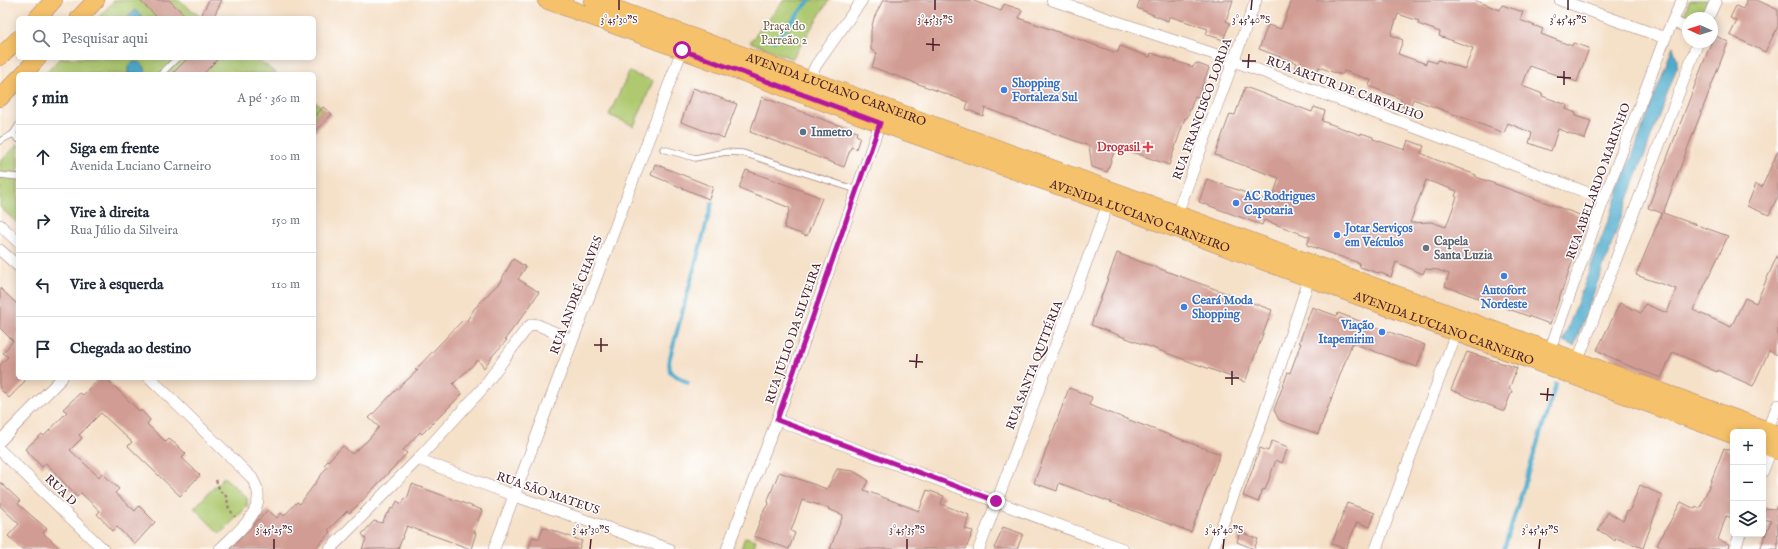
<!DOCTYPE html>
<html lang="pt">
<head>
<meta charset="utf-8">
<style>
	:root { --surface:#fff; --page:#f2f2f3; --text:#1f2937; --muted:#747a83; --line:#e0e1e3 }
	body { margin:0; font-family:"IM FELL English",serif; background:var(--page); color:var(--text) }
	.controls { position:absolute; right:12px; bottom:12px; display:grid; overflow:hidden; border-radius:6px; box-shadow:0 2px 10px #0003 }
	.controls button { width:36px; height:36px; display:grid; place-items:center; padding:0; border:0; border-bottom:1px solid var(--line); background:var(--surface); color:var(--text); font:20px sans-serif }
	.compass { position:absolute; left:1682px; top:12px; width:36px; height:36px; border-radius:50%; background:var(--surface); box-shadow:0 2px 10px #0003; rotate:273deg }
	.stop { position:absolute; width:12px; height:12px; margin:-9px; border:3px solid #b5179e; border-radius:50%; background:#fff }
	.stop.end { background:#b5179e; border-color:#fff; box-shadow:0 1px 4px #0008 }
	.list { margin:0; padding:0; list-style:none }
	h2 { display:flex; justify-content:space-between; align-items:center; height:52px; margin:0; padding:0 16px; font-size:17px }
	h2 small { font-size:13px; font-weight:400; color:var(--muted) }
	.list li { display:grid; grid-template-columns:26px 1fr auto; gap:12px; align-items:center; box-sizing:border-box; height:64px; padding:0 16px; border-top:1px solid var(--line) }
	.list b { display:block; font-size:15px; white-space:nowrap }
	.list p { margin:0; font-size:13px; white-space:nowrap; color:var(--muted) }
	.list em { font-size:13px; font-style:normal; color:var(--muted) }
	.icon { flex:none; width:22px; height:22px; fill:none; stroke:currentColor; stroke-width:2; stroke-linecap:round; stroke-linejoin:round }
	.map { position:relative; flex:none; width:1778px; height:549px; overflow:hidden }
	.search { position:absolute; background:var(--surface); box-shadow:0 2px 10px #0003; left:16px; top:16px; width:300px; height:44px; display:flex; align-items:center; gap:10px; box-sizing:border-box; padding:0 14px; border-radius:6px; color:var(--muted); font-size:15px }
	.panel { position:absolute; background:var(--surface); box-shadow:0 2px 10px #0003; left:16px; top:72px; width:300px; height:308px; border-radius:6px }
	.map>svg:first-child { display:block }
</style>
</head>
<body>
<div class="map">
<svg width="1778" height="549" viewBox="0 0 1778 549">
	<rect width="100%" height="100%" fill="#fff"/>
	<filter id="ink" filterUnits="userSpaceOnUse"><feTurbulence type="fractalNoise" baseFrequency=".025" numOctaves="2"/><feDisplacementMap in="SourceGraphic" scale="8" xChannelSelector="R" yChannelSelector="G"/><feConvolveMatrix kernelMatrix="1 2 1 2 8 2 1 2 1" color-interpolation-filters="sRGB"/></filter>
	<filter id="wash" filterUnits="userSpaceOnUse"><feTurbulence type="fractalNoise" baseFrequency=".012" numOctaves="4" result="noise"/><feDisplacementMap in="SourceGraphic" scale="16" xChannelSelector="R" yChannelSelector="G"/><feGaussianBlur stdDeviation="0.9" result="paint"/><feColorMatrix in="noise" values="0 0 0 0 0 0 0 0 0 0 0 0 0 0 0 0 0 1.4 0 .05"/><feComposite in="paint" operator="in"/></filter>
	<g filter="url(#wash)">
		<rect width="100%" height="100%" fill="#f5e0c8"/>
		<g fill="#aec96f" stroke="#7c744d">
			<path d="M 115,0 L 178,0 L 202,18 L 98,18 Z"/>
			<path d="M 784,0 L 829,0 L 792,59 L 750,42 Z"/>
			<path d="M 1690,0 L 1708,0 L 1700,18 L 1690,18 L 1684,15 Z"/>
			<path d="M 60,58 L 256,58 L 277,74 L 45,74 Z"/>
			<path d="M 629,72 L 653,81 L 634,126 L 609,115 Z"/>
			<path d="M 314,101 L 331,114 L 314,131 Z"/>
			<path d="M 18,144 L 18,224 L 0,207 L 0,160 L 3,159 Z"/>
			<path d="M 224,477 L 247,498 L 247,507 L 220,534 L 194,508 Z"/>
			<path d="M 745,537 L 756,540 L 753,549 L 741,549 Z"/>
		</g>
		<g fill="#4daccc" stroke="#4c667c">
			<path d="M 135,10 L 144,18 L 127,18 Z"/>
			<path d="M 1673,47 L 1677,59 L 1677,67 L 1574,346 L 1563,341 Z"/>
			<path d="M 133,62 C 141,61 147,66 145,74 L 128,74 L 128,67 Z"/>
		</g>
		<g fill="none" stroke-linecap="round" stroke-linejoin="round">
			<g stroke="#4daccc" stroke-width="4">
				<path d="M 774,41 L 810,0"/>
				<path d="M 688,383 L 670,372 L 669,361 L 712,203"/>
				<path d="M 1504,549 L 1556,384"/>
			</g>
		</g>
		<g id="blocks">
			<g fill="#d19c93" fill-rule="evenodd">
				<path d="M 139,0 L 169,0 L 188,18 L 158,18 Z"/>
				<path d="M 209,0 L 222,0 L 213,18 L 200,18 Z"/>
				<path d="M 883,0 L 971,0 L 1001,11 L 1004,4 L 1022,10 L 1019,18 L 1114,52 L 1118,52 L 1120,46 L 1150,57 L 1151,53 L 1193,67 L 1196,63 L 1209,68 L 1198,97 L 1195,96 L 1187,118 L 1185,118 L 1169,165 L 1116,146 L 1107,172 L 1092,167 L 1089,146 L 985,108 L 983,116 L 966,109 L 968,102 L 872,67 L 877,53 L 871,50 L 871,30 L 874,18 Z"/>
				<path d="M 1140,0 L 1233,0 L 1226,21 L 1230,23 L 1223,40 L 1206,34 L 1208,29 L 1169,16 L 1168,21 L 1137,8 Z"/>
				<path d="M 1292,0 L 1474,0 L 1500,10 L 1502,5 L 1523,12 L 1520,20 L 1543,29 L 1541,34 L 1572,46 L 1573,43 L 1589,48 L 1577,82 L 1530,66 L 1522,86 L 1543,94 L 1542,96 L 1567,105 L 1566,109 L 1576,113 L 1575,116 L 1591,121 L 1585,139 L 1558,129 L 1551,151 L 1529,143 L 1532,133 L 1508,123 L 1504,133 L 1413,99 L 1410,109 L 1400,105 L 1401,99 L 1369,86 L 1371,80 L 1344,71 L 1343,74 L 1338,74 L 1319,67 L 1316,75 L 1295,67 L 1297,63 L 1259,49 L 1268,25 L 1281,29 ZM 1398,14 L 1419,21 L 1418,24 L 1440,32 L 1439,36 L 1473,48 L 1465,69 L 1438,60 L 1437,63 L 1427,60 L 1426,64 L 1398,54 L 1403,40 L 1391,35 Z"/>
				<path d="M 1747,0 L 1757,0 L 1778,10 L 1778,26 L 1765,52 L 1730,35 L 1737,21 L 1730,18 L 1736,6 L 1743,9 Z"/>
				<path d="M 1714,35 L 1728,42 L 1663,213 L 1728,236 L 1693,310 L 1731,327 L 1745,298 L 1756,303 L 1778,254 L 1778,355 L 1769,351 L 1753,386 L 1717,370 L 1717,372 L 1673,352 L 1661,378 L 1622,363 L 1597,350 L 1620,303 L 1641,313 L 1645,304 L 1667,313 L 1676,289 L 1636,275 L 1662,213 L 1648,208 Z"/>
				<path d="M 188,58 L 219,58 L 203,74 L 172,74 Z"/>
				<path d="M 1245,87 L 1312,112 L 1314,107 L 1325,111 L 1322,121 L 1361,135 L 1361,133 L 1373,137 L 1373,139 L 1405,150 L 1408,140 L 1424,146 L 1421,153 L 1434,159 L 1476,175 L 1476,177 L 1588,218 L 1550,324 L 1445,286 L 1449,274 L 1438,270 L 1425,269 L 1423,274 L 1396,262 L 1391,277 L 1378,272 L 1378,273 L 1360,267 L 1359,263 L 1307,245 L 1310,237 L 1264,220 L 1262,225 L 1199,202 L 1207,179 L 1271,202 L 1279,178 L 1215,155 L 1230,114 L 1235,115 ZM 1426,180 L 1457,191 L 1455,196 L 1457,197 L 1446,227 L 1431,222 L 1410,223 Z"/>
				<path d="M 693,88 L 737,104 L 724,138 L 681,122 Z"/>
				<path d="M 762,97 L 857,132 L 856,135 L 860,137 L 856,149 L 851,147 L 844,167 L 750,132 Z"/>
				<path d="M 323,107 L 332,114 L 314,133 L 314,118 Z"/>
				<path d="M 1778,151 L 1778,196 L 1769,215 L 1747,206 L 1756,184 L 1762,187 Z"/>
				<path d="M 655,164 L 713,187 L 709,199 L 651,175 Z"/>
				<path d="M 746,170 L 822,198 L 807,236 L 784,228 L 790,208 L 739,188 Z"/>
				<path d="M 1117,253 L 1272,310 L 1245,382 L 1091,325 Z"/>
				<path d="M 513,259 L 526,267 L 518,279 L 539,292 L 528,309 L 505,339 L 507,340 L 493,355 L 484,368 L 478,360 L 453,384 L 462,394 L 422,434 L 420,432 L 403,450 L 407,453 L 357,506 L 349,513 L 347,511 L 328,530 L 330,532 L 315,549 L 230,549 L 268,510 L 277,518 L 281,513 L 284,516 L 297,502 L 300,504 L 327,467 L 324,465 L 343,446 L 352,454 L 367,441 L 379,427 L 369,418 L 393,393 L 418,370 L 415,370 L 463,320 L 466,322 L 474,309 L 500,282 Z"/>
				<path d="M 0,288 L 18,305 L 18,378 L 22,378 L 25,381 L 9,398 L 0,389 L 0,365 L 8,357 L 3,353 L 13,341 L 0,328 Z"/>
				<path d="M 1312,307 L 1337,316 L 1338,313 L 1425,345 L 1417,367 L 1352,343 L 1318,434 L 1279,420 L 1274,410 L 1288,372 L 1290,373 L 1301,343 L 1299,343 Z"/>
				<path d="M 1467,352 L 1517,368 L 1509,389 L 1512,391 L 1504,411 L 1451,390 Z"/>
				<path d="M 99,378 L 106,378 L 140,412 L 141,410 L 150,420 L 147,424 L 166,442 L 169,439 L 177,445 L 186,454 L 182,458 L 200,475 L 180,496 L 128,446 L 132,442 L 101,413 L 79,435 L 82,438 L 70,450 L 99,477 L 102,473 L 119,489 L 115,493 L 135,511 L 139,506 L 155,522 L 135,544 L 117,527 L 113,531 L 97,514 L 100,511 L 81,493 L 77,497 L 46,463 L 42,467 L 25,449 L 42,434 L 44,436 L 67,412 L 63,409 L 80,393 L 83,395 Z"/>
				<path d="M 1069,388 L 1092,397 L 1089,405 L 1220,454 L 1191,532 L 1059,483 L 1057,491 L 1034,483 Z"/>
				<path d="M 1272,441 L 1288,447 L 1282,463 L 1276,460 L 1265,490 L 1263,489 L 1258,502 L 1243,496 L 1260,448 L 1268,451 Z"/>
				<path d="M 1724,448 L 1733,452 L 1733,518 L 1726,516 L 1718,540 L 1729,544 L 1728,549 L 1666,549 L 1657,545 L 1681,502 L 1695,509 L 1696,507 L 1700,509 Z"/>
				<path d="M 837,469 L 853,471 L 868,480 L 864,490 L 919,511 L 927,490 L 944,496 L 941,504 L 969,515 L 965,529 L 973,531 L 966,549 L 830,549 L 843,515 L 828,509 L 829,508 L 802,500 L 791,531 L 795,533 L 789,549 L 754,536 L 765,508 L 769,505 L 768,500 L 779,472 L 827,489 Z"/>
				<path d="M 0,482 L 20,501 L 18,504 L 47,529 L 43,533 L 61,549 L 22,549 L 8,536 L 19,524 L 0,506 Z"/>
				<path d="M 412,484 L 482,510 L 474,532 L 476,533 L 471,549 L 407,526 L 398,549 L 362,549 L 366,539 L 362,534 L 374,521 L 382,523 L 387,513 L 389,513 L 391,508 L 393,509 L 397,501 L 402,504 L 405,498 L 407,499 Z"/>
				<path d="M 1640,485 L 1662,495 L 1643,548 L 1616,538 L 1615,541 L 1606,534 L 1598,531 L 1608,512 L 1623,521 L 1627,511 L 1629,512 Z"/>
				<path d="M 1347,503 L 1375,513 L 1370,527 L 1357,522 L 1346,549 L 1332,544 Z"/>
				<path d="M 1777,505 L 1778,549 L 1760,549 L 1771,521 L 1763,519 L 1763,508 L 1775,509 Z"/>
				<path d="M 543,527 L 582,541 L 579,549 L 528,549 L 533,537 L 539,539 Z"/>
				<path d="M 1003,527 L 1023,534 L 1017,549 L 994,549 Z"/>
				<path d="M 1240,532 L 1258,539 L 1254,549 L 1237,542 Z"/>
			</g>
		</g>
	</g>
	<g filter="url(#ink)">
		<use href="#blocks" fill-opacity="0" stroke="#a0807a" stroke-width="1"/>
		<g fill="none" stroke-linecap="round" stroke-linejoin="round">
			<defs>
				<g id="service">
					<path d="M 161,74 L 177,58"/>
					<path d="M 13,134 L 18,139"/>
					<path d="M 0,141 L 13,134 L 18,126"/>
					<path d="M 663,149 L 695,158 L 726,152 L 743,153 L 857,190"/>
					<path d="M 0,175 L 18,177"/>
				</g>
				<g id="minor">
					<path d="M 1052,0 L 1217,55 L 1414,127 L 1604,199"/>
					<path d="M 1560,0 L 1665,38"/>
					<path d="M 1708,18 L 1716,0"/>
					<path d="M 1673,22 L 1688,28"/>
					<path d="M 810,78 L 816,65 L 862,0"/>
					<path d="M 1175,219 L 1256,0"/>
					<path d="M 0,225 L 18,242"/>
					<path d="M 0,250 L 18,266"/>
					<path d="M 1550,350 L 1604,199 L 1665,38 L 1682,0"/>
					<path d="M 1578,360 L 1698,42"/>
					<path d="M 150,378 L 252,478 C 254,483 258,488 258,493 C 261,515 234,535 220,549"/>
					<path d="M 777,420 L 1123,549"/>
					<path d="M 0,441 L 62,378"/>
					<path d="M 0,450 L 103,549"/>
					<path d="M 418,459 L 515,496 L 669,549"/>
					<path d="M 1763,471 L 1771,449 L 1767,430 L 1778,405"/>
					<path d="M 330,549 L 418,459 L 482,389 L 527,328 L 532,324 L 538,325 L 572,340"/>
					<path d="M 494,549 L 682,50"/>
					<path d="M 727,549 L 777,420 L 880,123"/>
					<path d="M 979,549 L 1110,199"/>
					<path d="M 1213,549 L 1261,423 L 1309,279"/>
					<path d="M 1376,549 L 1456,333"/>
					<path d="M 1735,549 L 1740,534"/>
				</g>
				<g id="primary">
					<path id="s1" d="M 546,0 L 880,123 L 1103,202 L 1733,435"/>
					<path id="s2" d="M 592,0 L 1778,434"/>
					<path d="M 37,18 L 54,0"/>
					<path d="M 79,18 L 96,0"/>
					<path d="M 0,57 L 18,39"/>
					<path d="M 23,74 L 38,58"/>
					<path d="M 0,98 L 18,79"/>
					<path d="M 1763,445 L 1778,451"/>
				</g>
			</defs>
			<use href="#service" stroke="#a0807a" stroke-width="7"/>
			<use href="#minor" stroke="#a0807a" stroke-width="12"/>
			<use href="#primary" stroke="#a0807a" stroke-width="18"/>
			<path stroke="#a0807a" stroke-width="2.5" stroke-dasharray="3 3" stroke-linecap="butt" d="M 216,480 L 220,491 L 228,498 C 226,508 231,510 235,517"/>
			<use href="#service" stroke="#fff" stroke-width="5.5"/>
			<use href="#minor" stroke="#fff" stroke-width="11"/>
			<use href="#primary" stroke="#f5c16b" stroke-width="17"/>
		</g>
	</g>
	<g fill="none" stroke-linecap="round" stroke-linejoin="round" filter="url(#ink)">
		<path stroke="#b5179e" stroke-width="5" d="M 682,50 L 880,123 L 777,420 L 996,501"/>
	</g>
	<path fill="none" stroke="#4a1f2b" stroke-width="1.5" d="M 619,10 L 619,0M 935,10 L 935,0M 1251,10 L 1252,0M 1568,10 L 1568,0M 926,44 L 940,45M 933,51 L 933,38M 1242,61 L 1256,61M 1248,68 L 1249,54M 1557,77 L 1571,78M 1564,85 L 1564,71M 594,345 L 608,345M 601,352 L 601,338M 909,361 L 923,362M 916,368 L 917,354M 1225,378 L 1239,378M 1232,385 L 1232,371M 1540,394 L 1554,395M 1547,401 L 1548,388M 274,549 L 274,539M 590,549 L 591,539M 907,549 L 907,539M 1223,549 L 1224,539M 1539,549 L 1540,539"/>
	<g fill="#3f7fe0" stroke="#fff" stroke-width="1.5">
		<circle cx="1004" cy="90" r="4"/>
		<circle cx="1236" cy="203" r="4"/>
		<circle cx="1337" cy="235" r="4"/>
		<circle cx="1504" cy="276" r="4"/>
		<circle cx="1184" cy="307" r="4"/>
		<circle cx="1382" cy="332" r="4"/>
	</g>
	<circle fill="#5c6f8a" stroke="#fff" stroke-width="1.5" cx="803" cy="132" r="4"/>
	<path fill="#e0444e" stroke="#fff" stroke-width="1.5" d="M1146 141h4v4h4v4h-4v4h-4v-4h-4v-4h4z"/>
	<circle fill="#6b7280" stroke="#fff" stroke-width="1.5" cx="1426" cy="248" r="4"/>
	<g text-anchor="middle" stroke-width="3" stroke-linejoin="round" paint-order="stroke">
		<g font-size="12" fill="#6d5a43" stroke="#fff">
			<text x="784" y="30">Praça do<tspan x="784" dy="14">Parreão 2</tspan></text>
		</g>
		<g font-size="12" font-weight="bold" fill="#366cbe" stroke="#fff" text-anchor="start">
			<text x="1012" y="87">Shopping<tspan x="1012" dy="14">Fortaleza Sul</tspan></text>
			<text x="1244" y="200">AC Rodrigues<tspan x="1244" dy="14">Capotaria</tspan></text>
			<text x="1345" y="232">Jotar Serviços<tspan x="1345" dy="14">em Veículos</tspan></text>
			<text x="1504" y="294" text-anchor="middle">Autofort<tspan x="1504" dy="14">Nordeste</tspan></text>
			<text x="1192" y="304">Ceará Moda<tspan x="1192" dy="14">Shopping</tspan></text>
			<text x="1374" y="329" text-anchor="end">Viação<tspan x="1374" dy="14">Itapemirim</tspan></text>
		</g>
		<g font-size="12" fill="#4a1f2b" stroke="#fff">
			<text transform="translate(1345 88) rotate(20)" y="4">RUA ARTUR DE CARVALHO</text>
			<text dy="4" stroke="none"><textPath href="#s2" startOffset="260">AVENIDA LUCIANO CARNEIRO</textPath></text>
			<text transform="translate(1202 109) rotate(-70)" y="4">RUA FRANCISCO LORDA</text>
			<text transform="translate(1598 181) rotate(-70)" y="4">RUA ABELARDO MARINHO</text>
			<text dy="4" stroke="none"><textPath href="#s1" startOffset="632">AVENIDA LUCIANO CARNEIRO</textPath></text>
			<text transform="translate(576 295) rotate(-69)" y="4">RUA ANDRÉ CHAVES</text>
			<text dy="4" stroke="none"><textPath href="#s1" startOffset="956">AVENIDA LUCIANO CARNEIRO</textPath></text>
			<text transform="translate(793 333) rotate(-71)" y="4">RUA JÚLIO DA SILVEIRA</text>
			<text transform="translate(1034 365) rotate(-69)" y="4">RUA SANTA QUITÉRIA</text>
			<text transform="translate(61 490) rotate(44)" y="4">RUA D</text>
			<text transform="translate(548 493) rotate(19)" y="4">RUA SÃO MATEUS</text>
		</g>
		<g font-size="12" font-weight="bold" fill="#4e5e75" stroke="#fff" text-anchor="start">
			<text x="811" y="136">Inmetro</text>
		</g>
		<g font-size="12" font-weight="bold" fill="#be3a42" stroke="#fff" text-anchor="end">
			<text x="1140" y="151">Drogasil</text>
		</g>
		<g font-size="12" font-weight="bold" fill="#5b616d" stroke="#fff" text-anchor="start">
			<text x="1434" y="245">Capela<tspan x="1434" dy="14">Santa Luzia</tspan></text>
		</g>
	</g>
	<g font-size="10" text-anchor="middle" fill="#4a1f2b" stroke="#fff" stroke-width="3" stroke-linejoin="round" paint-order="stroke">
		<text x="619" y="23">3°45'30"S</text>
		<text x="935" y="23">3°45'35"S</text>
		<text x="1251" y="23">3°45'40"S</text>
		<text x="1568" y="23">3°45'45"S</text>
		<text x="274" y="533">3°45'25"S</text>
		<text x="591" y="533">3°45'30"S</text>
		<text x="907" y="533">3°45'35"S</text>
		<text x="1224" y="533">3°45'40"S</text>
		<text x="1540" y="533">3°45'45"S</text>
	</g>
</svg>
<div class="controls">
<button>+</button>
<button>−</button>
<button><svg class="icon" aria-label="layers" viewBox="0 0 24 24"><path d="M12 4l9 5-9 5-9-5zM3 14l9 5 9-5"/></svg></button>
</div>
<svg class="compass" viewBox="-18 -18 36 36"><path d="M0-13l5 13h-10z" fill="#e53935"/><path d="M0 13l5-13h-10z" fill="#747a83"/></svg>
<div class="stop" style="left:682px;top:50px"></div>
<div class="stop end" style="left:996px;top:501px"></div>
<div class="search"><svg class="icon" aria-label="search" viewBox="0 0 24 24"><circle cx="10" cy="10" r="6"/><path d="M15 15l6 6"/></svg>Pesquisar aqui</div>
<section class="panel">
<h2>5 min<small>A pé · 360 m</small></h2>
<ul class="list">
<li><svg class="icon" aria-label="ahead" viewBox="0 0 24 24"><path d="M12 20V5M6 11l6-6 6 6"/></svg><div><b>Siga em frente</b><p>Avenida Luciano Carneiro</p></div><em>100 m</em></li>
<li><svg class="icon" aria-label="right" viewBox="0 0 24 24"><path d="M7 20v-9h11M14 6l5 5-5 5"/></svg><div><b>Vire à direita</b><p>Rua Júlio da Silveira</p></div><em>150 m</em></li>
<li><svg class="icon" aria-label="left" viewBox="0 0 24 24"><path d="M17 20v-9H6M10 6l-5 5 5 5"/></svg><div><b>Vire à esquerda</b></div><em>110 m</em></li>
<li><svg class="icon" aria-label="arrive" viewBox="0 0 24 24"><path d="M6 21V4h12l-3 4 3 4H6"/></svg><div><b>Chegada ao destino</b></div></li>
</ul>
</section>
</div>
</body>
</html>
